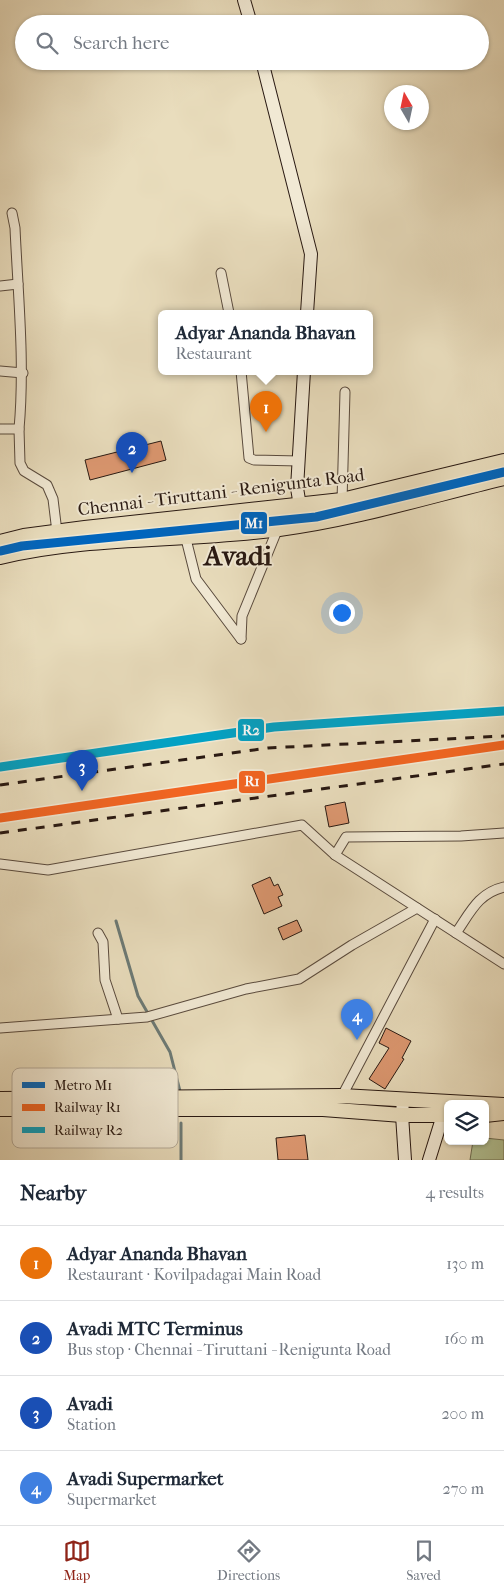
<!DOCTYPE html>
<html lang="en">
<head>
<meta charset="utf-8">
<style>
	:root { --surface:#fff; --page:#f6f6f7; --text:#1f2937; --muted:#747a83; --line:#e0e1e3; --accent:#8f2418 }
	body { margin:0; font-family:"IM FELL French Canon",serif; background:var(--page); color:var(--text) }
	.controls { position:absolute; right:15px; bottom:15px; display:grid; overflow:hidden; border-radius:8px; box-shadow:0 1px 4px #0004 }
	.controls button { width:45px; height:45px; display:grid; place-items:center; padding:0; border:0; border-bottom:1px solid var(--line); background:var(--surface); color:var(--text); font:25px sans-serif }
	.compass { position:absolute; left:384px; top:85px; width:45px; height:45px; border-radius:50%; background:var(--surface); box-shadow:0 1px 4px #0004; rotate:351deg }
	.you { position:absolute; left:341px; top:612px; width:18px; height:18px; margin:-12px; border:4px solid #fff; border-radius:50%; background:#1a73e8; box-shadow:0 0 0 8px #1a73e833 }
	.badge { display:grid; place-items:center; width:32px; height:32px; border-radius:50%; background:var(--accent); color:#fff; font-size:16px; font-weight:700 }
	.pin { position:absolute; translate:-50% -41px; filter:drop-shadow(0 1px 2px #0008) }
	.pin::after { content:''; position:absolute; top:26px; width:18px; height:15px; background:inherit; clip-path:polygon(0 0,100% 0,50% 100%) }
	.popup { position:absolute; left:158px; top:310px; width:215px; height:65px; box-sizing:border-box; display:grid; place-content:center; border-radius:8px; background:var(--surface); filter:drop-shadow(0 1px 4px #0005); font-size:16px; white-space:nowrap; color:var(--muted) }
	.popup b { font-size:19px; color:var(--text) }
	.popup::after { content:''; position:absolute; left:50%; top:100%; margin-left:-10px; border:10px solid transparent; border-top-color:var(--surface) }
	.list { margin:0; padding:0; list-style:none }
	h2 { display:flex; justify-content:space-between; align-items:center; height:65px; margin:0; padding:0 20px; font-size:21px }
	h2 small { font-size:16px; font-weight:400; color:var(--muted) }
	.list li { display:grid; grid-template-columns:32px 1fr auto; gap:15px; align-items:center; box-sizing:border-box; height:75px; padding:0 20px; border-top:1px solid var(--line) }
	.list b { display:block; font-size:19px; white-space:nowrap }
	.list p { margin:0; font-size:16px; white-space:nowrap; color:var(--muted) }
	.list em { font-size:16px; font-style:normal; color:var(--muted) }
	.icon { flex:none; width:28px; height:28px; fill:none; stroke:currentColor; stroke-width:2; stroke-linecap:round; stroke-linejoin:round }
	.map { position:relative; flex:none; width:504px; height:1160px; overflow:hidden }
	.search { position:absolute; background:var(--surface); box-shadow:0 1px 4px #0004; left:15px; right:15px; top:15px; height:55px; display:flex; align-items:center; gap:12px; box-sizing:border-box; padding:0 18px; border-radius:28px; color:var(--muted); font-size:19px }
	.sheet { height:365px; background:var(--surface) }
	nav { display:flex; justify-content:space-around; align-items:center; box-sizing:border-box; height:70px; border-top:1px solid var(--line); background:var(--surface); font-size:14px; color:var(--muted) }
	nav a { display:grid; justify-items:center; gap:2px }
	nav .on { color:var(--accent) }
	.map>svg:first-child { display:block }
</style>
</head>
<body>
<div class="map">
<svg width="504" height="1160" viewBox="0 0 504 1160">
	<rect width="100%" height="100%" fill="#e9ddbd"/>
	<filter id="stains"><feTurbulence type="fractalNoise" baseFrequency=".004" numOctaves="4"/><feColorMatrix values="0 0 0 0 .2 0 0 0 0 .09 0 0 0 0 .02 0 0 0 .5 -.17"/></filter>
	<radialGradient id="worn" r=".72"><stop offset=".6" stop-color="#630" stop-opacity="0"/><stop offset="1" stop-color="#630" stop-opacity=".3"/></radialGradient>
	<path fill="#b2c294" stroke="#6e6e53" d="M 485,1138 L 504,1140 L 504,1160 L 470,1160 L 473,1141 L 485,1141 Z"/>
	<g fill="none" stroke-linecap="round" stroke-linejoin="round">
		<g stroke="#6c7a76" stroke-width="3">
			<path d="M 116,921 L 138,996 L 170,1052 L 180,1091"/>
			<path d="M 181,1123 L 181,1160"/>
		</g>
	</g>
	<g fill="#dd9871" stroke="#291912">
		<path d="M 161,441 L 166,460 L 90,480 L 85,460 Z"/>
		<path d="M 345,802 L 349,823 L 329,827 L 325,806 Z"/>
		<path d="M 270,877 L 274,886 L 278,884 L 283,895 L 278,897 L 282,906 L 264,914 L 252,885 Z"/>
		<path d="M 297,920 L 302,931 L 283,940 L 278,928 Z"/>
		<path d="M 386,1028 L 411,1041 L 402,1058 L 404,1059 L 385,1089 L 369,1079 L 389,1048 L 379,1043 Z"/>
		<path d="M 305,1135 L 308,1160 L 278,1160 L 276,1138 Z"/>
	</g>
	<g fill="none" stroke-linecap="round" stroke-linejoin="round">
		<defs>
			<g id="street">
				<path d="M 221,273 L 229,313"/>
				<path d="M 0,286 L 18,284"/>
				<path d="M 0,371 L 23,373"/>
				<path d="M 241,371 L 249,458 L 254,460 L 299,461"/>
				<path d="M 0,429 L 19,429 C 25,363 18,295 15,228 L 12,213"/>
				<path d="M 19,429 L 20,463 L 24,471 L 47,485 L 53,499 L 57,532"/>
				<path d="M 342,501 L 345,392"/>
				<path d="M 185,535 L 196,579 L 241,639"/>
				<path d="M 241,639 L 242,616 L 278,528"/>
				<path d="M 335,855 L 346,837 L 461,836 L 504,833"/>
				<path d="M 0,864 L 48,870 L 302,825 L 335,855 L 504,964"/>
				<path d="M 98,933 L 103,942 L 105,980 L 118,1019"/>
				<path d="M 456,933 C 470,913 478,893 504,887"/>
				<path d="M 0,1028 L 147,1017 L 246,989 L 299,979 L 352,945 L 417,908"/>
				<path d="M 342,1096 L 435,919"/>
			</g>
			<g id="secondary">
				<path d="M 244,0 L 251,24"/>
				<path d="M 262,61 L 311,254 L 307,313"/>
				<path d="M 303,524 L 297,488 L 304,371"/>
				<path d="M 403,1100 L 402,1115 L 405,1160"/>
				<path d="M 429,1160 L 443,1115"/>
			</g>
			<g id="primary">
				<path d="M 0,1099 L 342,1096 L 504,1105"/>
				<path d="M 0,1109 L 323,1109 L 402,1115 L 448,1115"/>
				<path d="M 485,1115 L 504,1113"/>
			</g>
			<g id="highway">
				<path d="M 0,543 L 24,537 L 85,529 L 342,501 L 504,462"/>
				<path d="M 0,556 C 91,534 186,541 279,528 C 355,518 429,495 504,477"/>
			</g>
		</defs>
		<use href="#street" stroke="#594a3d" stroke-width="11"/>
		<use href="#secondary" stroke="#291912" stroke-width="14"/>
		<use href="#primary" stroke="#291912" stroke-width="16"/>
		<use href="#highway" stroke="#291912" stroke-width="18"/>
		<use href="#street" stroke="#f1e9d4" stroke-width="9"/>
		<use href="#secondary" stroke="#f1e9d4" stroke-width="12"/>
		<use href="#primary" stroke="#e9ddbd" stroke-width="14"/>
		<use href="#highway" stroke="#e9ddbd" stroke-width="16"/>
		<g stroke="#291912" stroke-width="3" stroke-dasharray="9 9" stroke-linecap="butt">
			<path d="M 0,551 L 22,546 L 316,517 L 504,472"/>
			<path d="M 0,767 L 274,727 L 504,711"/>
			<path d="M 0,785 L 268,748 L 504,736"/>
			<path d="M 0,833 L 504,764"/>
		</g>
		<defs>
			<path id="rail-1" d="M 0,818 L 504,745"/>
			<path id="rail-2" d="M 0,767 L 274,727 L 504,711"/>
		</defs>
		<use href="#rail-1" stroke="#f1e9d4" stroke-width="12"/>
		<use href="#rail-2" stroke="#f1e9d4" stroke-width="12"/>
		<use href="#rail-1" stroke="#f26522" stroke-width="9"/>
		<use href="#rail-2" stroke="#02a2c5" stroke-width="9"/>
		<defs>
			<path id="metro-1" d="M 0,551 L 22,546 L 316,517 L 504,472"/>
		</defs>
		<use href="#metro-1" stroke="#f1e9d4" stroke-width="12"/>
		<use href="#metro-1" stroke="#0065bd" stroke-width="9"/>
	</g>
	<g text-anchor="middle" stroke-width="4" stroke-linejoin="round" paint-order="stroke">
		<g font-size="18" fill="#291912" stroke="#f1e9d4">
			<text transform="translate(221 492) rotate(-7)" y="6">Chennai - Tiruttani - Renigunta Road</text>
		</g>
		<g font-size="28" font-weight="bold" fill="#291912" stroke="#f1e9d4">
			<text x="238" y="565">Avadi</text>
		</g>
	</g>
	<rect x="12" y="1068" width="166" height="80" rx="8" fill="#f1e9d4" stroke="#b5ab9a" stroke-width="1"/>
	<rect x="22" y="1082" width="23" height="6" fill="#0065bd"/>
	<rect x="22" y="1104" width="23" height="7" fill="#f26522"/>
	<rect x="22" y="1127" width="23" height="6" fill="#02a2c5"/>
	<g font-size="14" fill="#291912">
		<text x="54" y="1090">Metro M1</text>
		<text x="54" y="1112">Railway R1</text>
		<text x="54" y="1135">Railway R2</text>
	</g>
	<g stroke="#f1e9d4" stroke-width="2">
		<rect x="240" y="511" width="28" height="24" rx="5" fill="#0065bd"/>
		<rect x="237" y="718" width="28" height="24" rx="5" fill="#02a2c5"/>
		<rect x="238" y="770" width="28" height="24" rx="5" fill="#f26522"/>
	</g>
	<g font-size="14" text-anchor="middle" font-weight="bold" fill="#fff">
		<text x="254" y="528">M1</text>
		<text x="251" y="735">R2</text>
		<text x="252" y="786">R1</text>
	</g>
	<rect width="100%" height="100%" filter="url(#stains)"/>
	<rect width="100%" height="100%" fill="url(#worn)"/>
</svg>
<div class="controls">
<button><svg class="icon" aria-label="layers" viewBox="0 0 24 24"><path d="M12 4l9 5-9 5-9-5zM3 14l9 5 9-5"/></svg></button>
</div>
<svg class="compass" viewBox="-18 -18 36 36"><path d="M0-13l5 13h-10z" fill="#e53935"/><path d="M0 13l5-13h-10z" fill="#747a83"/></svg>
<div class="you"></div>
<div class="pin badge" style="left:266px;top:432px;background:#e8710a">1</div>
<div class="popup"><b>Adyar Ananda Bhavan</b>Restaurant</div>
<div class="pin badge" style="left:132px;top:473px;background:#1a4fb4">2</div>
<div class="pin badge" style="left:82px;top:791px;background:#1a4fb4">3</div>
<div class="pin badge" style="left:357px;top:1040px;background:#3f7fe0">4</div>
<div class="search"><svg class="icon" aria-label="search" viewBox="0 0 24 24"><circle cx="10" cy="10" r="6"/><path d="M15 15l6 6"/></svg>Search here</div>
</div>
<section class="sheet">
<h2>Nearby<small>4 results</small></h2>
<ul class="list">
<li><span class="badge" style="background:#e8710a">1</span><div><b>Adyar Ananda Bhavan</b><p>Restaurant · Kovilpadagai Main Road</p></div><em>130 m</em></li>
<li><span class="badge" style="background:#1a4fb4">2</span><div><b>Avadi MTC Terminus</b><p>Bus stop · Chennai - Tiruttani - Renigunta Road</p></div><em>160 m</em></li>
<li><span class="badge" style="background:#1a4fb4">3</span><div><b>Avadi</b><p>Station</p></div><em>200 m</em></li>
<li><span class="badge" style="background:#3f7fe0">4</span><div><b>Avadi Supermarket</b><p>Supermarket</p></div><em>270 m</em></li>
</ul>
</section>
<nav>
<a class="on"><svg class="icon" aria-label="map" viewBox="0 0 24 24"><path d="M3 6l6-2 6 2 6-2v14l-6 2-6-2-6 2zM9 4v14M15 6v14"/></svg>Map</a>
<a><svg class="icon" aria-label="directions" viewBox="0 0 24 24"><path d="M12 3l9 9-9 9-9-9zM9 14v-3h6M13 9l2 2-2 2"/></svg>Directions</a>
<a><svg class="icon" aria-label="saved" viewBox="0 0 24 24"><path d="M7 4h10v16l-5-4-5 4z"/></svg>Saved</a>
</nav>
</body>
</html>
